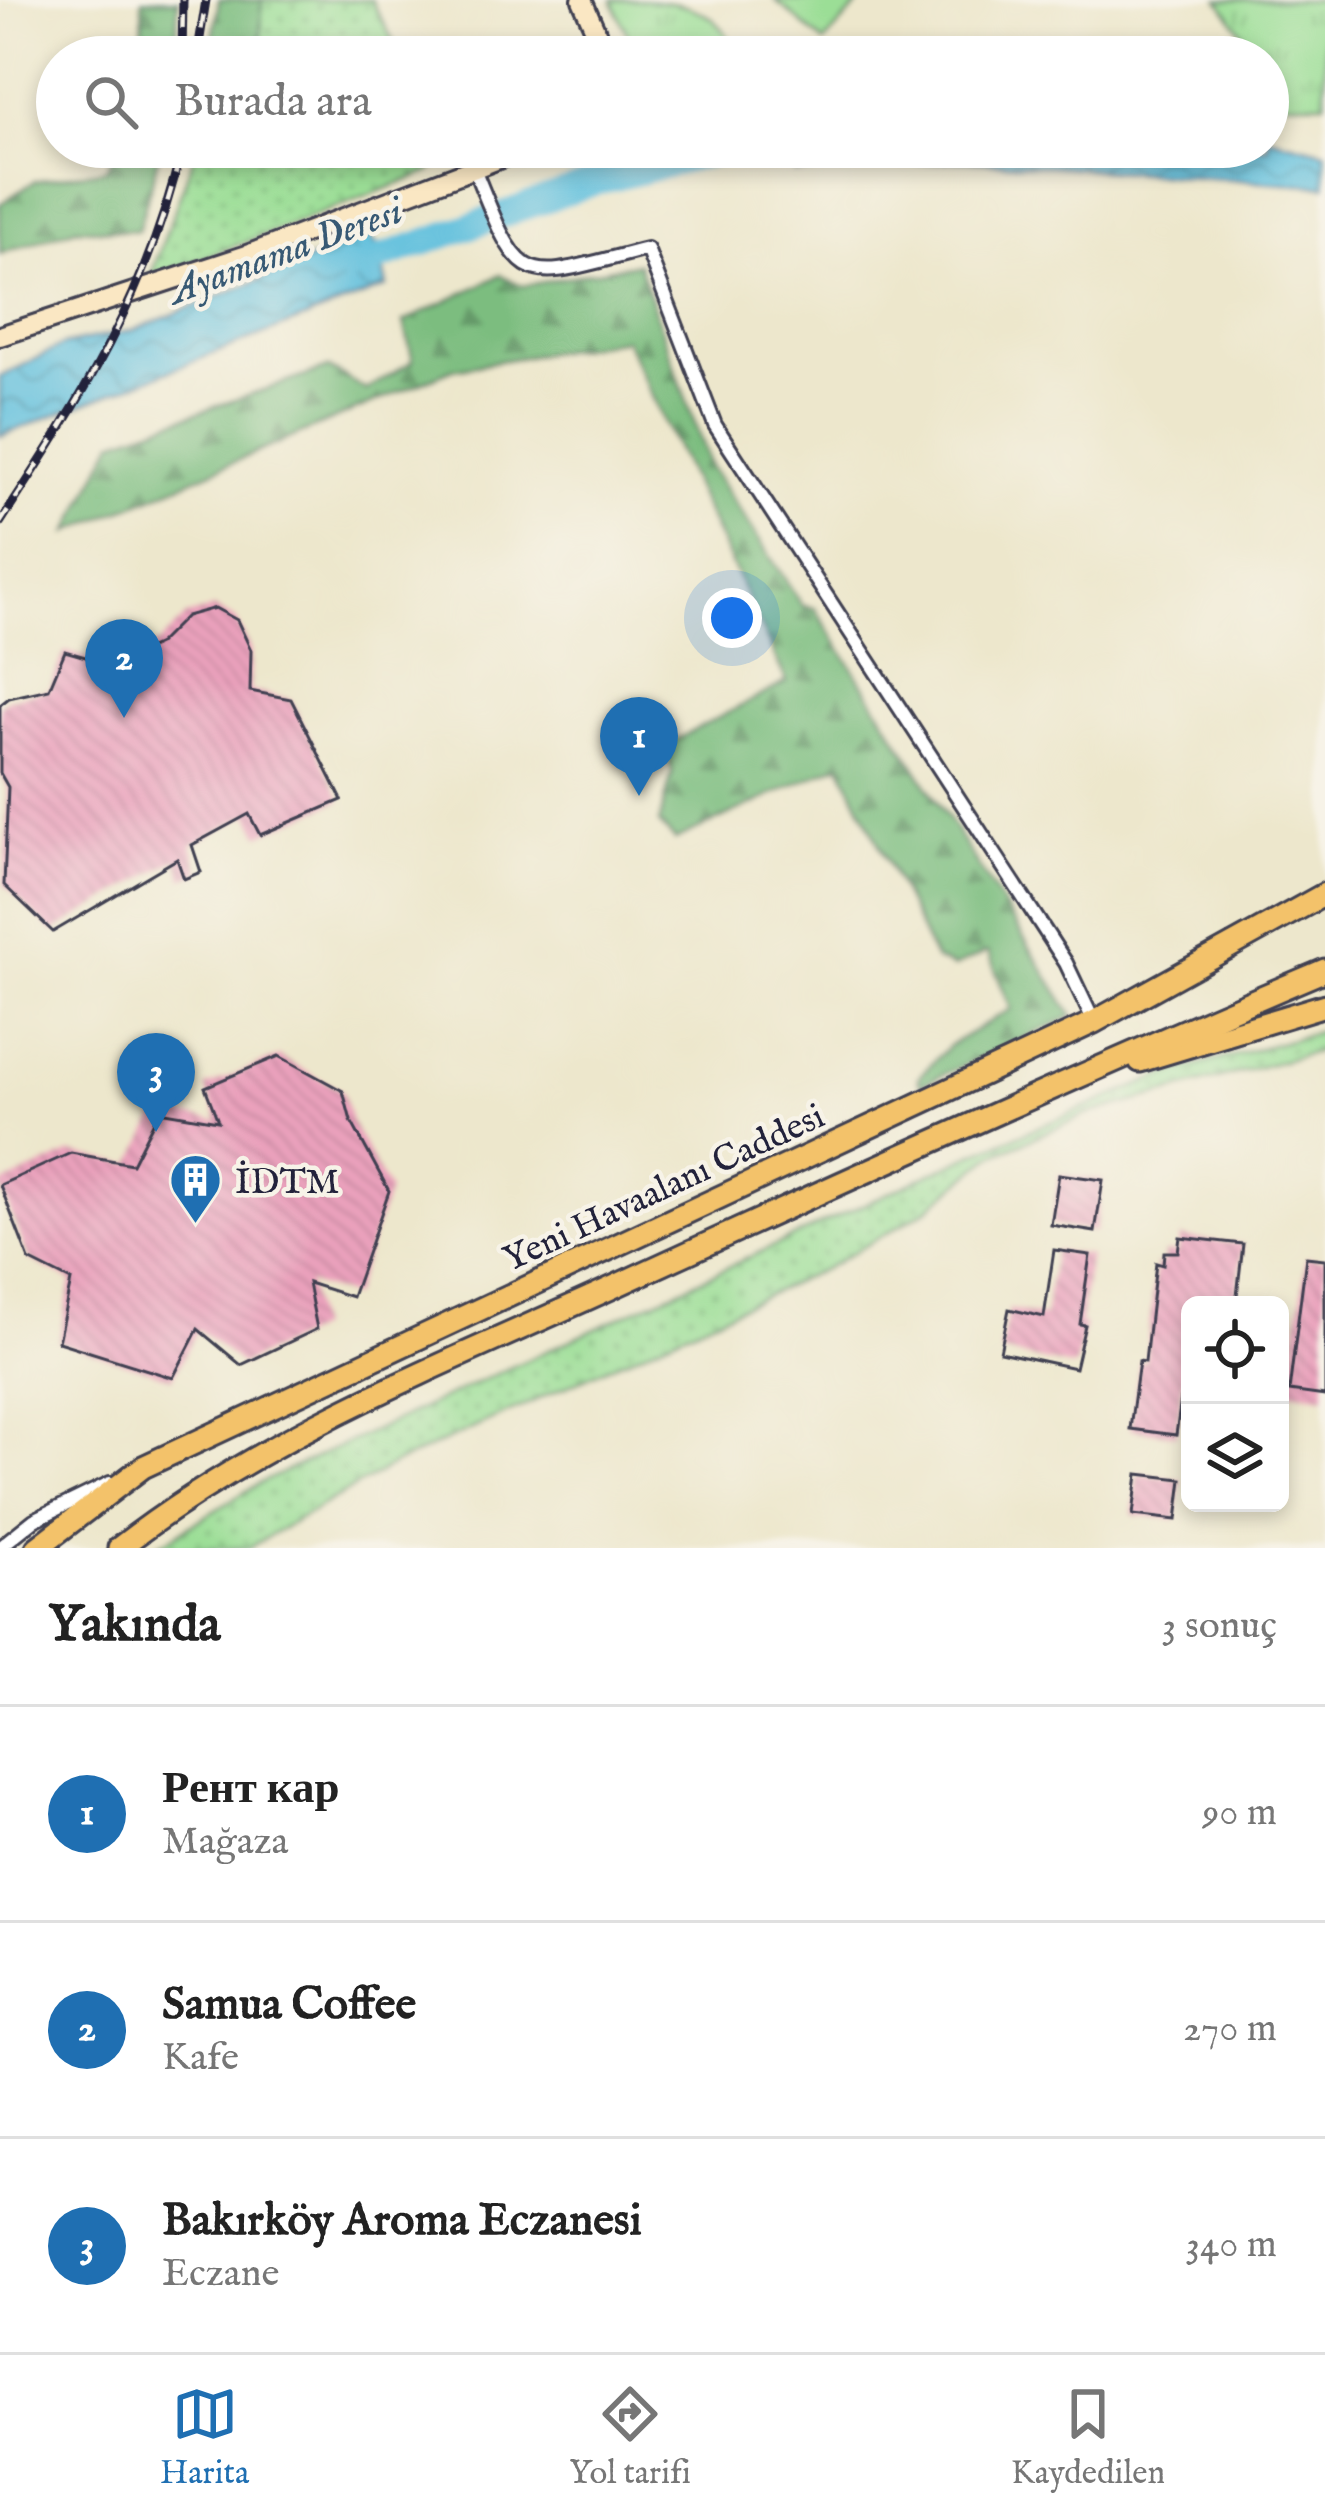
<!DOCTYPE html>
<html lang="tr">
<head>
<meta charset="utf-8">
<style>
	:root { --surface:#fff; --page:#f6f6f6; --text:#222; --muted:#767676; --line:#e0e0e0; --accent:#1f6fb2 }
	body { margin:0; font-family:"IM FELL English",serif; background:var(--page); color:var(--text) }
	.controls { position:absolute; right:36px; bottom:36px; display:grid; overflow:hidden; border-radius:18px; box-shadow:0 6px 18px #0003 }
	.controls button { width:108px; height:108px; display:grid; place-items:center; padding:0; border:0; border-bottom:3px solid var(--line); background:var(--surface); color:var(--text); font:60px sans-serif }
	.you { position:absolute; left:732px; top:618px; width:42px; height:42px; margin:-30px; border:9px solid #fff; border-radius:50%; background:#1a73e8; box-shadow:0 0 0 18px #1a73e833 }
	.badge { display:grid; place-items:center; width:78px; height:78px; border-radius:50%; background:var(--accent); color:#fff; font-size:39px; font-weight:700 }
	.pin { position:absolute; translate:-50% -99px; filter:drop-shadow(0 3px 6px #0008) }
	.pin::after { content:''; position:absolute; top:63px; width:42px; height:36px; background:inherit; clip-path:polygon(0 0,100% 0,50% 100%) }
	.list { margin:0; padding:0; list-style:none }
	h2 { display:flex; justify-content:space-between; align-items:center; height:156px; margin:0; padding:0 48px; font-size:51px }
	h2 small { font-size:39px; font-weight:400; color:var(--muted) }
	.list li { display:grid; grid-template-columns:78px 1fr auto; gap:36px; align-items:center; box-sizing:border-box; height:216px; padding:0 48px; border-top:3px solid var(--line) }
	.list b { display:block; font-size:45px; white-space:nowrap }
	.list p { margin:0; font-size:39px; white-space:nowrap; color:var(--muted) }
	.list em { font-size:39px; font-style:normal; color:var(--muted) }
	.icon { flex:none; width:66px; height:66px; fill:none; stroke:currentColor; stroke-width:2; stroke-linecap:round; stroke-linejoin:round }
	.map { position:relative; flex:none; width:1325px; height:1548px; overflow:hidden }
	.search { position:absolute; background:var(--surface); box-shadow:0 6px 18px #0003; left:36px; right:36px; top:36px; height:132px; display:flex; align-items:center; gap:30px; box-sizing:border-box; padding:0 42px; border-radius:66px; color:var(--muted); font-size:45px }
	.sheet { height:804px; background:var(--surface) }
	nav { display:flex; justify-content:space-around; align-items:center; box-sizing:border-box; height:168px; border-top:3px solid var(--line); background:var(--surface); font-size:33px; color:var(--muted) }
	nav a { display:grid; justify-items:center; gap:6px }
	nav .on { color:var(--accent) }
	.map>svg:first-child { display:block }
</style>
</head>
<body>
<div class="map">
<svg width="1325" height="1548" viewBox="0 0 1325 1548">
	<defs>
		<pattern id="grass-dots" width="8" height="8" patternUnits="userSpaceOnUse" patternTransform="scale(3)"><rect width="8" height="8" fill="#9bde96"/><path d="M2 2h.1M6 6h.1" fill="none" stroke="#85be82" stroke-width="1.8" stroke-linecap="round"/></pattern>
		<pattern id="forest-firs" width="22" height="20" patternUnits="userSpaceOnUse" patternTransform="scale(3)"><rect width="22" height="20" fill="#7cbd7f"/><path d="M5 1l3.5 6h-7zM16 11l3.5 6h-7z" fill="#659969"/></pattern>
		<pattern id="park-tufts" width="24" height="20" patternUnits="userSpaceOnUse" patternTransform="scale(3)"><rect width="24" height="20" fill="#9bde96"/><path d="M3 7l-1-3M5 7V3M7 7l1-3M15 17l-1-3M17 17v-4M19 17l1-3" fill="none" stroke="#85be82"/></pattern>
		<pattern id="water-waves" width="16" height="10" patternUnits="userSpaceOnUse" patternTransform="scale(3)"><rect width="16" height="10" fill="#5ebfdd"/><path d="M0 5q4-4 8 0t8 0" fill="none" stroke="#4d9bb4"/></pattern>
		<pattern id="building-back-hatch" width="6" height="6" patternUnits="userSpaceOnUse" patternTransform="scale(3)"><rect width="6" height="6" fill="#eaa1bc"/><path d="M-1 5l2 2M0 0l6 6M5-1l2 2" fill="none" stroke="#c88aa2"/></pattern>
	</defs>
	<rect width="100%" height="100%" fill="#f7f3e8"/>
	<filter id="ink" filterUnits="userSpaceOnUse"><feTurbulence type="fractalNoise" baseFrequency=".00833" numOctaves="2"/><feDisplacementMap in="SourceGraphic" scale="24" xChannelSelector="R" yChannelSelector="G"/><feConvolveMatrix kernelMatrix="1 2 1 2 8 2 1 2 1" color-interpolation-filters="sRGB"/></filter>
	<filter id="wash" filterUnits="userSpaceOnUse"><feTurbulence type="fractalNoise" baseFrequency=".004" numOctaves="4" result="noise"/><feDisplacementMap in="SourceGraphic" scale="48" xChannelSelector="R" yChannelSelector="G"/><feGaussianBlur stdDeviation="2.7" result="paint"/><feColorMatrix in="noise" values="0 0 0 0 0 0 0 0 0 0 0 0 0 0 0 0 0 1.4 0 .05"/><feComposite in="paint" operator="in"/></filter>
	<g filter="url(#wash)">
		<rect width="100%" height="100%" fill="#ede7cc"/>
		<g fill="url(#grass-dots)" stroke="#5e8068" stroke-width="3">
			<path d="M 262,0 L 371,0 L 402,57 L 260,57 Z"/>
			<path d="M 448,147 L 430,172 L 150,278 L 197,148 Z"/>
			<path d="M 1325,1030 L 1325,1049 L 1086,1115 L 993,1155 L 925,1211 L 826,1268 L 397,1463 L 248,1548 L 154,1548 L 258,1484 L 975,1153 L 1167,1074 Z"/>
		</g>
		<g fill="url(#forest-firs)" stroke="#4f705d" stroke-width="3">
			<path d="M 142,0 L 178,0 L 176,57 L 143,57 Z"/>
			<path d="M 219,0 L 262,0 L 260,57 L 210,57 Z"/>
			<path d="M 118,147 L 161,147 L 138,231 L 76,228 L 0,254 L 0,204 L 35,181 L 106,169 Z"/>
			<path d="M 638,263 L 710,467 L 803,606 L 815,608 L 1073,1016 L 920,1085 L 918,1078 L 950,1045 L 1011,1009 L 988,952 L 954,967 L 935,960 L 840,764 L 675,840 L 659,823 L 672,774 L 666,745 L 787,682 L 625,339 L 453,369 L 69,532 L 114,441 L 329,368 L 366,390 L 413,361 L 404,322 L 501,275 L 523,286 Z"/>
		</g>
		<g fill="url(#park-tufts)" stroke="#5e8068" stroke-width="3">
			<path d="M 612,0 C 664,0 723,0 736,57 L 638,57 Z"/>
			<path d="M 1219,0 L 1325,0 L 1325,102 L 1268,102 L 1268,57 L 1253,57 L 1256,52 Z"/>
		</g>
		<path fill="#9bde96" stroke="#5e8068" stroke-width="3" d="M 775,0 L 863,0 L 824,43 Z"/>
		<g fill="url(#water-waves)" stroke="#40708c" stroke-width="3">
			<path d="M 1268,137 L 1325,151 L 1325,186 L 962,160 L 795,173 L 792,147 L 1268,147 Z"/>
			<path d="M 369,236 L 379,247 L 387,287 L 0,436 L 0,377 L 63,345 L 134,330 Z"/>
		</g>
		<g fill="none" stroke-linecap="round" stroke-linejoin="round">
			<path stroke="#5ebfdd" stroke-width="27" d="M 349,269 L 586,185 L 737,147"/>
		</g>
		<g id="blocks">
			<g fill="url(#building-back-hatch)">
				<path d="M 215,608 L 237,620 L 251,650 L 250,691 L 291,699 L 342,800 L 260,835 L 249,814 L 192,845 L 201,872 L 184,879 L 177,859 L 53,932 L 4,885 L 8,787 L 0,773 L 0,705 L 9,698 L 49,689 L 65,651 L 113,665 L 158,644 L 186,616 Z"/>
				<path d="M 279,1056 L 343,1091 L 351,1121 L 389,1191 L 352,1297 L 308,1283 L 317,1329 L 241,1365 L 198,1329 L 173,1378 L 58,1342 L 71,1281 L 29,1260 L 0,1185 L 71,1153 L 132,1164 L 159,1111 L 218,1121 L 205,1087 Z"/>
				<path d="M 1059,1174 L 1103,1180 L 1095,1232 L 1051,1225 Z"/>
				<path d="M 1180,1237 L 1243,1244 L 1236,1305 L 1190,1305 L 1190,1362 L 1186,1362 L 1176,1435 L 1130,1429 L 1139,1361 L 1145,1362 L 1156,1263 L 1163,1265 L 1164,1252 L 1178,1252 Z"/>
				<path d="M 1054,1250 L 1090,1255 L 1080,1324 L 1085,1325 L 1075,1368 L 1000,1352 L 1009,1309 L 1044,1317 Z"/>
				<path d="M 1306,1257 L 1325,1259 L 1325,1396 L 1289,1391 Z"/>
				<path d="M 1138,1474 L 1182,1479 L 1177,1520 L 1133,1515 Z"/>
			</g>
		</g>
	</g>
	<g filter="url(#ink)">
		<use href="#blocks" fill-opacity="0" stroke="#404051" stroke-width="3"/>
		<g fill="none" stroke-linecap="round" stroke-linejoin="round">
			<defs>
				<g id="street">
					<path d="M 473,166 C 524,294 519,281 647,249 L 715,425 L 1066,963 L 1094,1022"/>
					<path d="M 0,1547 L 34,1520 L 110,1483"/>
				</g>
				<g id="secondary">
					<path d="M 582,0 L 607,57"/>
					<path d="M 0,336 L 247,255 L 530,147"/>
				</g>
				<g id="primary">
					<path d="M 1140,1061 L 1325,1005"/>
					<path d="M 37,1548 L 143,1467 L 1094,1022 L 1325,894"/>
					<path d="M 119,1548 C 266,1434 440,1366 609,1289 C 846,1180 1084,1072 1325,970"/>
				</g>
			</defs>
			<use href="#street" stroke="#404051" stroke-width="18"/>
			<use href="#secondary" stroke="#404051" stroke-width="24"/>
			<use href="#primary" stroke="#404051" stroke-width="27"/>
			<use href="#street" stroke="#fff" stroke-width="12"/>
			<use href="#secondary" stroke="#fae7c3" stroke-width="18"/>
			<use href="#primary" stroke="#f3c26a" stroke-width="21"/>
			<defs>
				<g id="rail">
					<path d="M 182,57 L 183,0"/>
					<path d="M 197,57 L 206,0"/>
					<path d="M 0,523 C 82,398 148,295 182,147"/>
				</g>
			</defs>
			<use href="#rail" stroke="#22223b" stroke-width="9"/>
			<use href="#rail" stroke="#f7f3e8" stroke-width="4.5" stroke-dasharray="14" stroke-linecap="butt"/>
		</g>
	</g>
	<defs>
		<symbol id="building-pin" viewBox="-11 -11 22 30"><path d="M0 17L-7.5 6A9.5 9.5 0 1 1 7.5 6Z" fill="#1f6fb2" stroke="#f7f3e8"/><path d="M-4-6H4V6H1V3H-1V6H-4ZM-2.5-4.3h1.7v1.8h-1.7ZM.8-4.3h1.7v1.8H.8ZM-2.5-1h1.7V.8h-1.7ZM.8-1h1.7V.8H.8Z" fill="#fff"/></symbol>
	</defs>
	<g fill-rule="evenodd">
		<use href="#building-pin" x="166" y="1150" width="59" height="81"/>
	</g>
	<g text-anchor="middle" stroke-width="9" stroke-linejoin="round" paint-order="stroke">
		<g font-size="36" fill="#22223b" stroke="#f7f3e8" text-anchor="start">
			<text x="235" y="1193">İDTM</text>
		</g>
		<g font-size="36" fill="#22223b" stroke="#f7f3e8">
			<text transform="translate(663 1186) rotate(-25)" y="13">Yeni Havaalanı Caddesi</text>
		</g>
		<g font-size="39" font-style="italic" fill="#375974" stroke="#f7f3e8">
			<text transform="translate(285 249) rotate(-20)" y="14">Ayamama Deresi</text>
		</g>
	</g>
</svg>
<div class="controls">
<button><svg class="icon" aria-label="locate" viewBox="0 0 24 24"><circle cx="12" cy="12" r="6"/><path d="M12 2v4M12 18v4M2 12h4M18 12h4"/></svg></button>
<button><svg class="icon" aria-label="layers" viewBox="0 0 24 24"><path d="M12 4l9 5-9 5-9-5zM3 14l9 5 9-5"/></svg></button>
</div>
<div class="you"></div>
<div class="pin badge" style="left:639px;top:796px">1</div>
<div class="pin badge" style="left:124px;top:718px">2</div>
<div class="pin badge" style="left:156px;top:1132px">3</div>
<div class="search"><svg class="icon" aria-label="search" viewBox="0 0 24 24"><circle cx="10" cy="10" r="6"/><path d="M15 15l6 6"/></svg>Burada ara</div>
</div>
<section class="sheet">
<h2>Yakında<small>3 sonuç</small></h2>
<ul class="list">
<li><span class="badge">1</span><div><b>Рент кар</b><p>Mağaza</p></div><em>90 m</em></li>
<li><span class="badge">2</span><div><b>Samua Coffee</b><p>Kafe</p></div><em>270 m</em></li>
<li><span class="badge">3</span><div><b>Bakırköy Aroma Eczanesi</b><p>Eczane</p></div><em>340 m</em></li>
</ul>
</section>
<nav>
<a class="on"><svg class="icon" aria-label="map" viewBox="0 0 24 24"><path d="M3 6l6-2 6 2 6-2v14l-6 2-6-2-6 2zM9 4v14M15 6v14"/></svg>Harita</a>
<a><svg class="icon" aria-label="directions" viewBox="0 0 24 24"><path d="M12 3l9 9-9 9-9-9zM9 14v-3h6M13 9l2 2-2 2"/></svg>Yol tarifi</a>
<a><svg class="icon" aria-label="saved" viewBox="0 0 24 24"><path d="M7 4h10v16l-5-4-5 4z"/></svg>Kaydedilen</a>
</nav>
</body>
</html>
